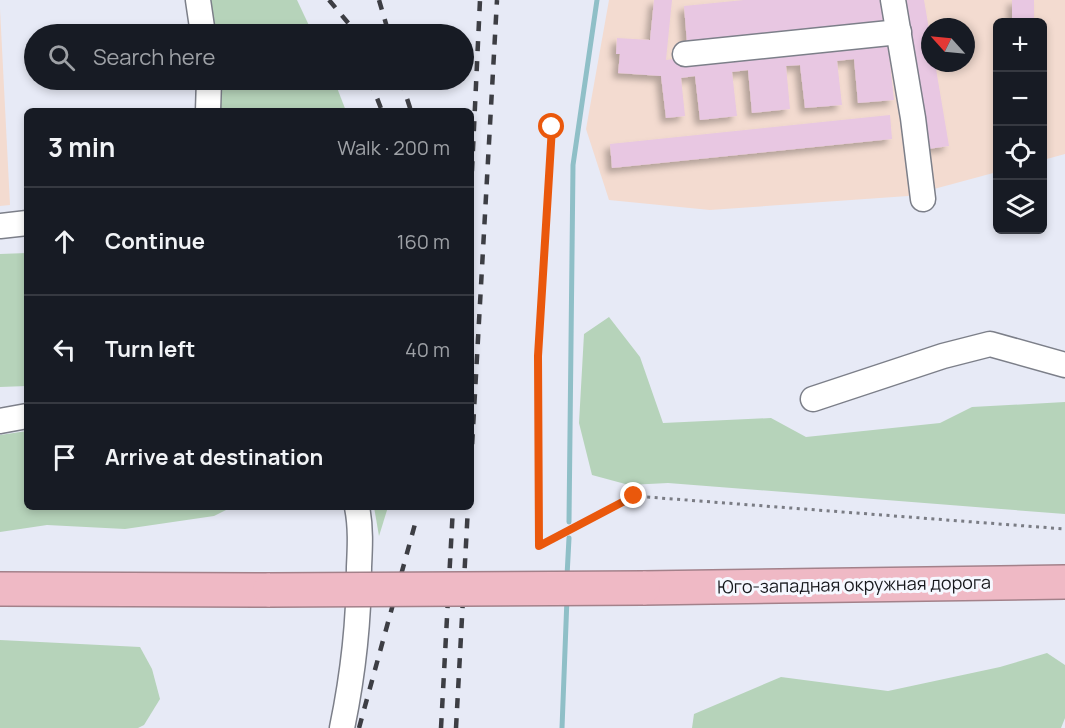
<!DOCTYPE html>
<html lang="en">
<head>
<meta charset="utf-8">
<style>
	:root { --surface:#171b24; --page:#20242c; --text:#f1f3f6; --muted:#9ea1a6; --line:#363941 }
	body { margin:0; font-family:Manrope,sans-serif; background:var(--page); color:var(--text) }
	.controls { position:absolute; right:18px; top:18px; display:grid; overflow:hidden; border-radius:9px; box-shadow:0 3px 9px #0003 }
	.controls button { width:54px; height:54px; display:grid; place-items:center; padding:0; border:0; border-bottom:2px solid var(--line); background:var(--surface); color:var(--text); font:30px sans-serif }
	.compass { position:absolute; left:921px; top:18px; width:54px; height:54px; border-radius:50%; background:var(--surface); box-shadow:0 3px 9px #0003; rotate:297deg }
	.stop { position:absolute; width:18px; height:18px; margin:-14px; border:4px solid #ea580c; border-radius:50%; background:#fff }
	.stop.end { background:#ea580c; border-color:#fff; box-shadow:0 2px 6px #0008 }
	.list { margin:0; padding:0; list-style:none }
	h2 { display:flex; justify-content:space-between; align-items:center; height:78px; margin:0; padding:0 24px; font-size:26px }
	h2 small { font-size:20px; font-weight:400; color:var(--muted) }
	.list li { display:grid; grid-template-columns:39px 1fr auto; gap:18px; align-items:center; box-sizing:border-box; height:108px; padding:0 24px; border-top:2px solid var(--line) }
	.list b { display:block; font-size:22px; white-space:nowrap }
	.list em { font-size:20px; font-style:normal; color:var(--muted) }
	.icon { flex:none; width:33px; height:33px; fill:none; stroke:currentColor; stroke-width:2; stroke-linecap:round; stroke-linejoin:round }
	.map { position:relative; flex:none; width:1065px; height:728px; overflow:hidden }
	.search { position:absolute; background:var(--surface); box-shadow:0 3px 9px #0003; left:24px; top:24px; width:450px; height:66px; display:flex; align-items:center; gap:15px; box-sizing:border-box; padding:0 21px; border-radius:33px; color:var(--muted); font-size:22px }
	.panel { position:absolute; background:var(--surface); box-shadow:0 3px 9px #0003; left:24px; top:108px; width:450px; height:402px; border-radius:9px }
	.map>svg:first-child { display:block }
</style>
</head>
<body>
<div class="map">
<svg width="1065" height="728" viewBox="0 0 1065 728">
	<defs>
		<filter id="shadow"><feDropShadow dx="-5" dy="5" stdDeviation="3" flood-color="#0004"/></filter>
	</defs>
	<rect width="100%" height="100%" fill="#e7eaf6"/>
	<g fill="#f3dbd0" fill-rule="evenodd">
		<path d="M 609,0 L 1065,0 L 1065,154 L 1043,160 L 1042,22 L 998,22 L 997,172 L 908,196 L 710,210 L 609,200 L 586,129 ZM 930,27 L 966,27 L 966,63 L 930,63 Z"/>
		<path d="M 0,9 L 10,205 L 0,206 Z"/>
	</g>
	<g fill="#b6d3ba">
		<path d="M 209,0 L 297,0 L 313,34 L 212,34 Z"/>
		<path d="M 216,80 L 334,80 L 346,111 L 219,111 Z"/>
		<path d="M 27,253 L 27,386 L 0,387 L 0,254 Z"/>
		<path d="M 609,317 L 640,357 L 663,423 L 771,418 L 806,437 L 940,423 L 972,407 L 1065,402 L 1065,514 L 668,483 L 629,485 L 592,475 L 579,423 L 584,334 Z"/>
		<path d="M 27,431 L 27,507 L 232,507 L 214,516 L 125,529 L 47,525 L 0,532 L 0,435 Z"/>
		<path d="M 374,507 L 388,507 L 379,536 Z"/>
		<path d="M 0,640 L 140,647 L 152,669 L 160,699 L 144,725 L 138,728 L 0,728 Z"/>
		<path d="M 1047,653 L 1065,665 L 1065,718 L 1061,728 L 692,728 L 694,714 L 781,677 L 888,691 L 1000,667 Z"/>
	</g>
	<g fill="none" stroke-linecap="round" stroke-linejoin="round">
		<g stroke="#8fbfc7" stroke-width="5">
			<path d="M 569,522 L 573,165 L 597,0"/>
			<path d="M 567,576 L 569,538"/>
			<path d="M 562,728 L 567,598"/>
		</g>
	</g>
	<g fill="#e8c7e2" filter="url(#shadow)">
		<path d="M 654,0 L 672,0 L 666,60 L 887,36 L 894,100 L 858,103 L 854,59 L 837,61 L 842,105 L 805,108 L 800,65 L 786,66 L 790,109 L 752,113 L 748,70 L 732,72 L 737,116 L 700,120 L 695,76 L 681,78 L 685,116 L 666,118 L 661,76 L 618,73 L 620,54 L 616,54 L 617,38 L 650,40 Z"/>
		<path d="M 744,0 L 884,0 L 886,24 L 687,43 L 684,6 Z"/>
		<path d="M 903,0 L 924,0 L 930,35 L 930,63 L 935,63 L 949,146 L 928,149 Z"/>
		<rect x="1012" y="0" width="22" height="22"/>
		<path d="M 890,115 L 892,139 L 612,168 L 610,144 Z"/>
	</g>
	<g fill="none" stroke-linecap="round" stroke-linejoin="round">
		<defs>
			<g id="minor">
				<path d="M 198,0 L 203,34"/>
				<path d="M 893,0 L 913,118 L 923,199"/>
				<path d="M 685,54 L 899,32"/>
				<path d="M 208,111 L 209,80"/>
				<path d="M 0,226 L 27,223"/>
				<path d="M 813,399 L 943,356 L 990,344 L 1065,365"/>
				<path d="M 0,421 L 27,416"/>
				<path d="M 342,728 C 353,675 359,621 359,567 C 360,547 361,527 357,507"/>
			</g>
			<g id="highway">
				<path d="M 643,588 L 1065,582"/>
				<path d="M 0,589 L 270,590"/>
			</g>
		</defs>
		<use href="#minor" stroke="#7c7f89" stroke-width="27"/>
		<use href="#highway" stroke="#a3818a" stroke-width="36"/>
		<path stroke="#7a7c84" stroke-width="3" stroke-dasharray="3 4.5" stroke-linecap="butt" d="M 552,127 L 538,356 L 539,546 L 634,496 L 1065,529"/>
		<use href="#minor" stroke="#fff" stroke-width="24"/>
		<use href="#highway" stroke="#efb9c5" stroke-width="33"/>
		<g stroke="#3d3e44" stroke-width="4.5" stroke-dasharray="10 10" stroke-linecap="butt">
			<path d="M 329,0 L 349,24 L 353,34"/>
			<path d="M 379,0 L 389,34"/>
			<path d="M 370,80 L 382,111"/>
			<path d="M 401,80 L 411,111"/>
			<path d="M 471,191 L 480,0"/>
			<path d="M 471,464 L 497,0"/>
			<path d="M 359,728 L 415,524"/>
			<path d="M 441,728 L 453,507"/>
			<path d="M 456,728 L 468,507"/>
		</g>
		<defs>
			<path id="highway-bridge" d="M 270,590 L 643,588"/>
		</defs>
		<use href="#highway-bridge" stroke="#a3818a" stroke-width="36" stroke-linecap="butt"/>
		<use href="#highway-bridge" stroke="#efb9c5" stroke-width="33"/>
	</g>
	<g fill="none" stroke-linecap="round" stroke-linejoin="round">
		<path stroke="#ea580c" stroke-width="8" d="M 552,127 L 538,356 L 539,546 L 634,496"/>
	</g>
	<g text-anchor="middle" stroke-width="6" stroke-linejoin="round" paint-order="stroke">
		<g font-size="18" fill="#17181c" stroke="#f6f8ff">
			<text transform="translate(854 585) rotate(-1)" y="6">Юго-западная окружная дорога</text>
		</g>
	</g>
</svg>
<div class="controls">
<button>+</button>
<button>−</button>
<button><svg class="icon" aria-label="locate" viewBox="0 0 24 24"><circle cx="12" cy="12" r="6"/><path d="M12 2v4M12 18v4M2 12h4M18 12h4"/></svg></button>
<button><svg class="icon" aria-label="layers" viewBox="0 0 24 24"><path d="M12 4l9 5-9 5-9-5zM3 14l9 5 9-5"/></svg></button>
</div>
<svg class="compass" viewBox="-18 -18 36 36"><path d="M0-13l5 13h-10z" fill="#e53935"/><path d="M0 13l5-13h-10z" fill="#9ea1a6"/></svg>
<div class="stop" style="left:552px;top:127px"></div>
<div class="stop end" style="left:634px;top:496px"></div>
<div class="search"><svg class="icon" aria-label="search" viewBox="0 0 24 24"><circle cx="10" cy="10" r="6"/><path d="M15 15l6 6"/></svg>Search here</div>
<section class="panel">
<h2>3 min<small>Walk · 200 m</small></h2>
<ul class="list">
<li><svg class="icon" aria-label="ahead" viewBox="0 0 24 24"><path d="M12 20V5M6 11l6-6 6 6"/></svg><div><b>Continue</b></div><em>160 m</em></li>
<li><svg class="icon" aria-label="left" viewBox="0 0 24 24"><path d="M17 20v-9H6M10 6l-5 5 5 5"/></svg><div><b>Turn left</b></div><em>40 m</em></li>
<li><svg class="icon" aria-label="arrive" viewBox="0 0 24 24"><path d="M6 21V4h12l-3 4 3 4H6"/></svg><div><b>Arrive at destination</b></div></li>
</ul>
</section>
</div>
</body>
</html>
